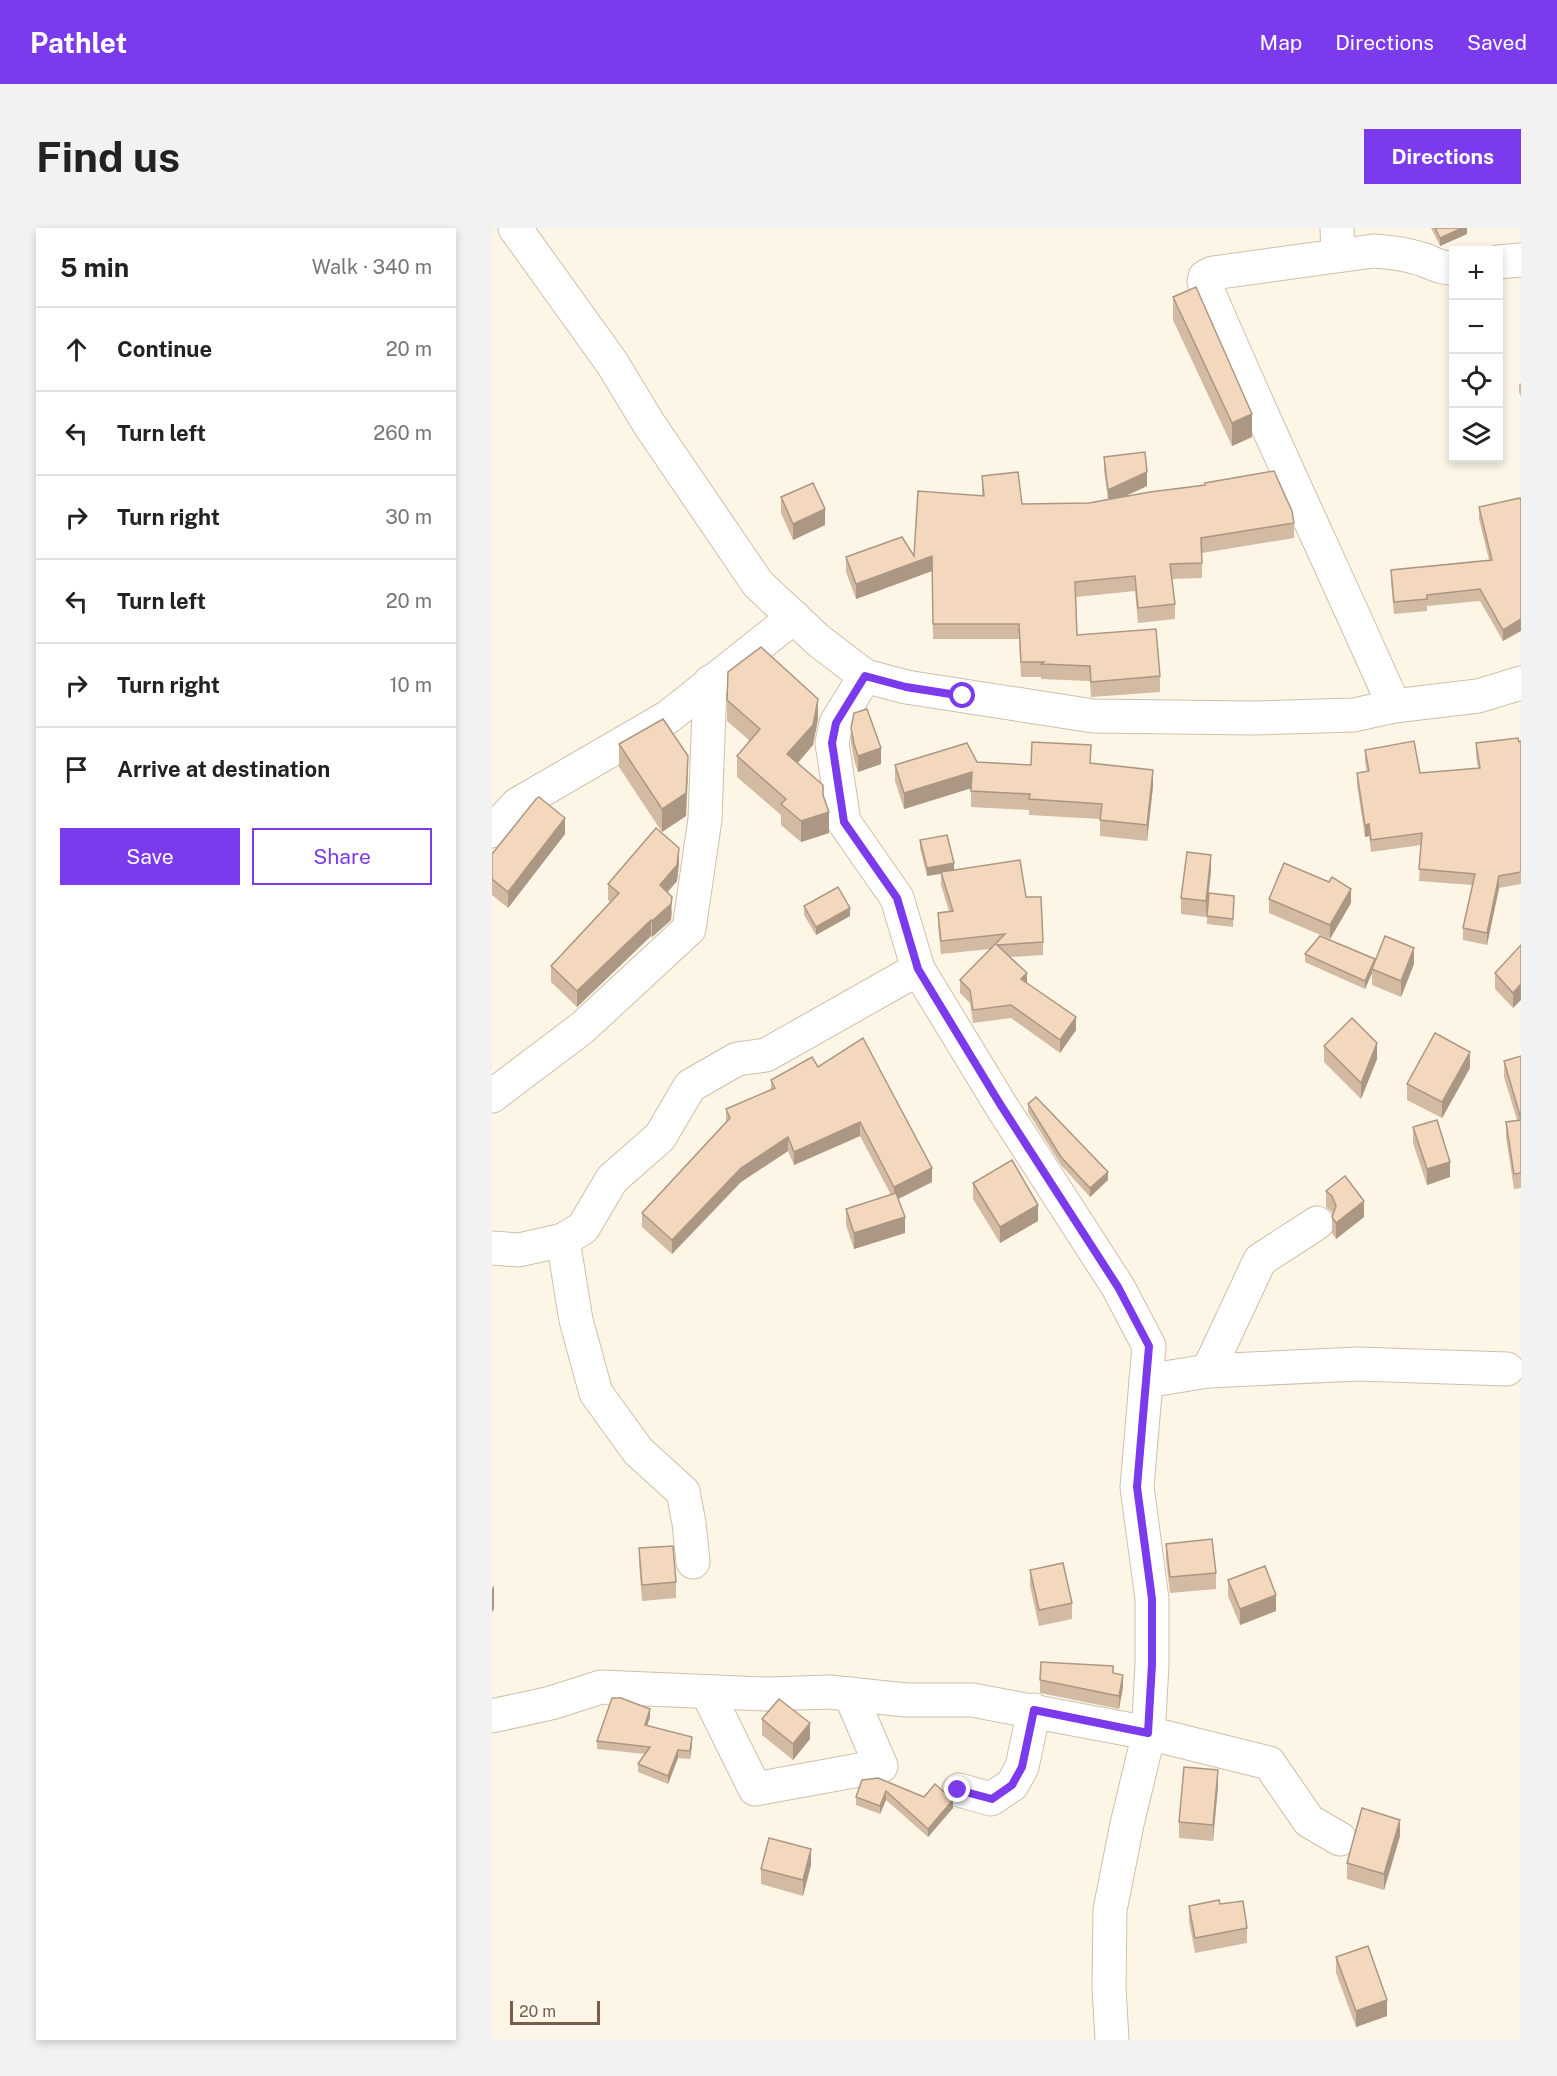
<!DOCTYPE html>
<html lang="en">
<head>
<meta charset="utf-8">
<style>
	:root { --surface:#fff; --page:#f2f2f2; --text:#222; --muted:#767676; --line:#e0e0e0; --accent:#7c3aed }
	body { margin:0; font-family:"Public Sans",sans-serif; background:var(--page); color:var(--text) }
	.controls { position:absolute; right:18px; top:18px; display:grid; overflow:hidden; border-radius:0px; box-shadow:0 3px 9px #0003 }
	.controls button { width:54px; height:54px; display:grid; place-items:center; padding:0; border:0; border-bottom:2px solid var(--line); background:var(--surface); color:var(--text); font:30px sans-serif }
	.scale { position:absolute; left:18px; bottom:15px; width:90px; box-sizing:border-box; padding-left:6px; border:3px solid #785e49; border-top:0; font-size:16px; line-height:21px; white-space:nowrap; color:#785e49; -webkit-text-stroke:4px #fffaed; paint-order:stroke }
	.stop { position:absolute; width:18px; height:18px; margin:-14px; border:4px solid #7c3aed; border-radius:50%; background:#fff }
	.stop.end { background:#7c3aed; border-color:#fff; box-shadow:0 2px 6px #0008 }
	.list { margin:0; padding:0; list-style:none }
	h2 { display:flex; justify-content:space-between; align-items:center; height:78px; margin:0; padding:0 24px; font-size:26px }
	h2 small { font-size:20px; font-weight:400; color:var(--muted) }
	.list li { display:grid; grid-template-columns:39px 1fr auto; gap:18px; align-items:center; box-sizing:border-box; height:84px; padding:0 24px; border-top:2px solid var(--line) }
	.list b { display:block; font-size:22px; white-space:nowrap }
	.list em { font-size:20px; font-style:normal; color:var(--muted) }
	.actions { display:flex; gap:12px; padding:18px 24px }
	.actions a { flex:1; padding:14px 0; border:2px solid var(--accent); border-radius:0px; text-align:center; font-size:21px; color:var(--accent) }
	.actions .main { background:var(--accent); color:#fff }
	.icon { flex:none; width:33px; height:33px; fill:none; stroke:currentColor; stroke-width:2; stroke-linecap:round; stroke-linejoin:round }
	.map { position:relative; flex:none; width:1029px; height:1812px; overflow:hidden; border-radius:0px }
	header { display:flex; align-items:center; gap:36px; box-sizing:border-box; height:84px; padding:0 30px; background:var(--accent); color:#fff }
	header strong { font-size:28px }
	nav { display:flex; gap:33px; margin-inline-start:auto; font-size:21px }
	.intro { display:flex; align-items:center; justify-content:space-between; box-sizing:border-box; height:144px; padding:0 36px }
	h1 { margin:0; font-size:42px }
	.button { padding:15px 27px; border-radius:0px; background:var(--accent); color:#fff; font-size:21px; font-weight:700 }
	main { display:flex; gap:36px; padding:0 36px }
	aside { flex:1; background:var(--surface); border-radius:0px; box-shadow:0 3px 9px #0003 }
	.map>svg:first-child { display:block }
</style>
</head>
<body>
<header>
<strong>Pathlet</strong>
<nav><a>Map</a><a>Directions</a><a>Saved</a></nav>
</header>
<div class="intro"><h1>Find us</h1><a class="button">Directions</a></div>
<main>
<aside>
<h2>5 min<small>Walk · 340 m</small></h2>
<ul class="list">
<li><svg class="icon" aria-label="ahead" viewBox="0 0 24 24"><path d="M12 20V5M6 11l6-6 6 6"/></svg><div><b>Continue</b></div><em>20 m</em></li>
<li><svg class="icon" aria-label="left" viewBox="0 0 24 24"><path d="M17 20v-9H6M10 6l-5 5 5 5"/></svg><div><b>Turn left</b></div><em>260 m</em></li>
<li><svg class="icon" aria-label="right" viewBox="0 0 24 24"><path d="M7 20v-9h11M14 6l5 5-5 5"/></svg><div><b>Turn right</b></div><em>30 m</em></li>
<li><svg class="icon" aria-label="left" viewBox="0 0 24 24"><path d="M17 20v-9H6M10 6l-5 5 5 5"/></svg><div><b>Turn left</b></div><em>20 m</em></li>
<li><svg class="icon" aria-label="right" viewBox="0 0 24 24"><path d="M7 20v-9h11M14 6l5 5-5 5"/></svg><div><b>Turn right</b></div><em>10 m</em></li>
<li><svg class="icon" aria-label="arrive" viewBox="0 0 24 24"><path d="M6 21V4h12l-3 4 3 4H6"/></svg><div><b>Arrive at destination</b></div></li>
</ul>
<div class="actions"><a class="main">Save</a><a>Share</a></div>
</aside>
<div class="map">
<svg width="1029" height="1812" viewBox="0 0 1029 1812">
	<rect width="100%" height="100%" fill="#fdf6e6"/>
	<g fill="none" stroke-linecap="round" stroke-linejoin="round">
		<defs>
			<g id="minor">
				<path d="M 23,0 L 120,135 L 157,196 L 266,356 L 327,413 L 373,448 L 414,459 L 601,488 L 761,490 L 862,487 L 902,478 L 986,468 L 1029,455"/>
				<path d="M 845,0 L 846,27"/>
				<path d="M 1006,34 L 1029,32"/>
				<path d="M 373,448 L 344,495 L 340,515 L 352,594 L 405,670 L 426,741 L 508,876 L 626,1059 L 657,1118 L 645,1259 L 660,1371 L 660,1436 L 656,1509 L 635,1596 L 618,1682 L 617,1760 L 620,1812"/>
				<path d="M 902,478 C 839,336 773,197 712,54 L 713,49 L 721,45 L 881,23 C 898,24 914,26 929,31 C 940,34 950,42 962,39"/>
				<path d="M 0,603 L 26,576 L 176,489 L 302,389"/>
				<path d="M 0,868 L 90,800 L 197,701 L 213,591 L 218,454"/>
				<path d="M 71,1012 L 84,1092 L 104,1165 L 146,1223 L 191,1264 L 197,1295 L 201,1334"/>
				<path d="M 0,1020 L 27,1022 L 71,1012 L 91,1000 L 120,951 L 168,909 L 198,858 L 245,831 L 274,827 L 426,741"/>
				<path d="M 716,1143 L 866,1136 L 1015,1141"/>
				<path d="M 654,1153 L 716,1143 L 768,1032 L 825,995"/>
				<path d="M 215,1464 L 263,1561 L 389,1538 L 358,1466"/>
				<path d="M 0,1488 L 59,1475 L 109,1459 L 274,1466 L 337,1464 L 414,1472 L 480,1472 L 656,1505 L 777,1535 L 817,1593 L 848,1611"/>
				<path d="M 467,1562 L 499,1571 L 520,1557 L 530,1539 L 542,1482"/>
			</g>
		</defs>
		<use href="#minor" stroke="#cfbfab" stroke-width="35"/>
		<use href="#minor" stroke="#fff" stroke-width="33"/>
	</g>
	<g fill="#d2baa3">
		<path d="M 939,0 L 975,0 L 975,6 L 948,18 Z"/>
		<path d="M 681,69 L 760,209 L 740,218 L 681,92 Z"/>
		<path d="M 1006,90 L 1009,126 L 1009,142 L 1006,142 Z"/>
		<path d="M 1029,155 L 1029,169 L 1027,164 L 1027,156 Z"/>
		<path d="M 612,229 L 655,258 L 634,268 L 802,295 L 802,310 L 710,325 L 710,350 L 679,351 L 683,376 L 683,391 L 646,395 L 643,363 L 584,369 L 585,407 L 668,448 L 668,464 L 599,469 L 598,453 L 549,451 L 549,449 L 529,449 L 527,411 L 441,411 L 440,343 L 364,371 L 354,344 L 354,329 L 422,328 L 490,268 L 490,248 L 530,276 L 597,275 L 616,271 L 612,243 Z"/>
		<path d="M 289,269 L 333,297 L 301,312 L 289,285 Z"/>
		<path d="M 1028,270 L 1011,413 L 988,373 L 935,378 L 935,383 L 902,386 L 899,354 L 899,342 L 997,332 L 987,291 L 987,279 Z"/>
		<path d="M 235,472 L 326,491 L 321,517 L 306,535 L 331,567 L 337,605 L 309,614 L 289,597 L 289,587 L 245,549 L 245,528 L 258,513 L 235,493 Z"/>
		<path d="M 359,500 L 389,536 L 366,544 L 362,532 L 359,515 Z"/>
		<path d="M 1029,513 L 1029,656 L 1007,660 L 995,717 L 971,712 L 971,700 L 980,657 L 927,653 L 929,617 L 879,624 L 877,608 L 873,609 L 865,557 L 865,545 L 875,544 L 873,534 L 873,522 L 928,545 L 986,540 L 984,527 L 984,515 Z"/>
		<path d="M 127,516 L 196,551 L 194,588 L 170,604 L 127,539 Z"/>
		<path d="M 485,534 L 539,537 L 599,535 L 661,558 L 655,613 L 608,608 L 608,591 L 537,587 L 537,582 L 479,579 L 479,560 L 412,581 L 403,553 L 403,537 Z"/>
		<path d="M 73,606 L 16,680 L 0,667 L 0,626 Z"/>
		<path d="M 428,612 L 462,642 L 534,669 L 551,714 L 551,727 L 518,729 L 535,755 L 584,802 L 568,825 L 519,790 L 481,795 L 478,775 L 468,765 L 468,752 L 498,721 L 449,726 L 446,698 L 446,685 L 457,683 L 449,657 L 449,646 L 435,648 L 428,620 Z"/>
		<path d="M 187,636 L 185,653 L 175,664 L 180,685 L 179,692 L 160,709 L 159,708 L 85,779 L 59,754 L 59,738 L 119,674 L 116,672 L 116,656 Z"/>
		<path d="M 719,643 L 714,689 L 689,686 L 689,670 Z"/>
		<path d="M 837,654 L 859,675 L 838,711 L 777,685 L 777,671 Z"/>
		<path d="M 742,676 L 741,699 L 715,696 L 715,688 Z"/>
		<path d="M 312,678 L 358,688 L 324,707 L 312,687 Z"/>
		<path d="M 1029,717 L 1021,780 L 1003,761 L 1003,745 Z"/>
		<path d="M 813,726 L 883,734 L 922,736 L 909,769 L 880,757 L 880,745 L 873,761 L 813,734 Z"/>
		<path d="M 832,818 L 885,831 L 869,871 L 832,834 Z"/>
		<path d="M 1029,828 L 1029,960 L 1022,961 L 1014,909 L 1014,894 L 1025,892 L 1012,849 L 1012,833 Z"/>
		<path d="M 326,839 L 440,954 L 406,971 L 413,1005 L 362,1021 L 354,997 L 354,981 L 399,967 L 368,908 L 302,937 L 296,923 L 249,954 L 180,1026 L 150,999 L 150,985 L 234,894 L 234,881 L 279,862 L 279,852 Z"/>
		<path d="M 978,840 L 950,890 L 915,872 L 915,856 Z"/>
		<path d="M 536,876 L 616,952 L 598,969 L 569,937 L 536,884 Z"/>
		<path d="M 921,899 L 958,949 L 935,957 L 921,915 Z"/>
		<path d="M 481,955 L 546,993 L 508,1015 L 481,971 Z"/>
		<path d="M 834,963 L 872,989 L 844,1011 L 840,1005 L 840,989 L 841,986 L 840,984 L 834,979 Z"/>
		<path d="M 674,1316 L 724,1345 L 724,1361 L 678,1365 L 674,1332 Z"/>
		<path d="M 147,1320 L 184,1354 L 184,1370 L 150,1373 L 147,1335 Z"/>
		<path d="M 538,1342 L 580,1375 L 580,1391 L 547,1398 L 538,1358 Z"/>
		<path d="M 736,1352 L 784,1383 L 748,1397 L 736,1368 Z"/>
		<path d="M 621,1445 L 631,1459 L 627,1481 L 548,1465 L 548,1452 Z"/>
		<path d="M 158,1489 L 155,1497 L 200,1517 L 198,1531 L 186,1530 L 176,1556 L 146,1544 L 146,1536 L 153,1526 L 105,1521 L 105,1513 Z"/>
		<path d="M 270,1491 L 318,1511 L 301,1532 L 270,1507 Z"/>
		<path d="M 370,1552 L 461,1580 L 436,1609 L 394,1572 L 388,1586 L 364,1577 L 364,1569 Z"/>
		<path d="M 726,1558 L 721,1613 L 687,1610 L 687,1594 Z"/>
		<path d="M 908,1608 L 892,1662 L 855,1651 L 855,1635 Z"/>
		<path d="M 319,1637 L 311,1668 L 269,1656 L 269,1641 Z"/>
		<path d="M 728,1676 L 755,1700 L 755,1715 L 703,1725 L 697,1693 L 697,1678 Z"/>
		<path d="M 844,1729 L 895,1788 L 864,1799 L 844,1745 Z"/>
	</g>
	<g fill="#ab9784">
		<path d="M 970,0 L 975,0 L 975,6 L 948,18 L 948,10 Z"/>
		<path d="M 760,186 L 760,209 L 740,218 L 740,195 Z"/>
		<path d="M 655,244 L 655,258 L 616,276 L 616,262 Z"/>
		<path d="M 333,281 L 333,297 L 301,312 L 301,296 Z"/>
		<path d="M 440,328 L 440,343 L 364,371 L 364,356 Z"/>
		<path d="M 1029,391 L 1029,403 L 1011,413 L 1011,402 Z"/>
		<path d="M 326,471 L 326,491 L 321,517 L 295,547 L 295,526 Z"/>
		<path d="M 389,520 L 389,536 L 366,544 L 366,528 Z"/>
		<path d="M 196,528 L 194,588 L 170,604 L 170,581 Z"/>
		<path d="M 661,542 L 661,558 L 655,613 L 655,597 Z"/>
		<path d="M 480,544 L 480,560 L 412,581 L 412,565 Z"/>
		<path d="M 337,584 L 337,605 L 309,614 L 309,593 Z"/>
		<path d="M 73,590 L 73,606 L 16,680 L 16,664 Z"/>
		<path d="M 877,596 L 877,608 L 873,609 L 873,597 Z"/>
		<path d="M 187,620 L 187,636 L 185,653 L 168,673 L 168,657 Z"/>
		<path d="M 719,627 L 719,643 L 714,689 L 714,673 Z"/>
		<path d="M 462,635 L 462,643 L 435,648 L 435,640 Z"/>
		<path d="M 1007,648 L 1007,660 L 995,717 L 995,705 Z"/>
		<path d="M 859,661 L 859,675 L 838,711 L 838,697 Z"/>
		<path d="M 180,669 L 179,692 L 160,709 L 160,693 Z"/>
		<path d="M 358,680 L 358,688 L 324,707 L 324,699 Z"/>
		<path d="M 159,692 L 159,708 L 85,779 L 85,763 Z"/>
		<path d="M 922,720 L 922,736 L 909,769 L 909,753 Z"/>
		<path d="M 883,731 L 883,739 L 880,741 L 880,745 L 873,761 L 873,753 Z"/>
		<path d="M 535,745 L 535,758 L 529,751 Z"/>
		<path d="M 1029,756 L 1029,772 L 1021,780 L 1021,765 Z"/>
		<path d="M 584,789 L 584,802 L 568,825 L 568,812 Z"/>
		<path d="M 885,815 L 885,831 L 869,871 L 869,855 Z"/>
		<path d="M 978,824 L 978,840 L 950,890 L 950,874 Z"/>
		<path d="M 368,894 L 368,908 L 302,937 L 302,924 Z"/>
		<path d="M 296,909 L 296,923 L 249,954 L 180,1026 L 180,1012 L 249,940 Z"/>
		<path d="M 958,934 L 958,949 L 935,957 L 935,941 Z"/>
		<path d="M 440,940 L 440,954 L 402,973 L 402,959 Z"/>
		<path d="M 616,944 L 616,952 L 598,969 L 598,960 Z"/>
		<path d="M 872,973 L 872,989 L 844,1011 L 844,995 Z"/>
		<path d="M 546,977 L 546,993 L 508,1015 L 508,999 Z"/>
		<path d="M 413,989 L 413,1005 L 362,1021 L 362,1005 Z"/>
		<path d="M 2,1357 L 2,1381 L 0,1384 L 0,1361 Z"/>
		<path d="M 784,1367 L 784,1383 L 748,1397 L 748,1381 Z"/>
		<path d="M 631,1447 L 631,1459 L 627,1481 L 627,1468 Z"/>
		<path d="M 158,1481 L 158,1489 L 153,1505 L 153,1497 Z"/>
		<path d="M 318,1495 L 318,1511 L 301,1532 L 301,1516 Z"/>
		<path d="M 200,1509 L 200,1517 L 198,1531 L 198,1523 Z"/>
		<path d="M 186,1522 L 186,1530 L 176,1556 L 176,1548 Z"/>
		<path d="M 726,1542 L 726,1558 L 721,1613 L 721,1597 Z"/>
		<path d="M 394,1563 L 394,1572 L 388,1586 L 388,1578 Z"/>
		<path d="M 461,1572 L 461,1580 L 436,1609 L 436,1601 Z"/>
		<path d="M 908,1592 L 908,1608 L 892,1662 L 892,1646 Z"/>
		<path d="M 319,1621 L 319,1637 L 311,1668 L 311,1652 Z"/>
		<path d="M 895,1772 L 895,1788 L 864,1799 L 864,1783 Z"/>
	</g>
	<g fill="#f4d8bd" stroke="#ab9784" stroke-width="1.5">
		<path d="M 943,0 L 970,0 L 948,10 Z"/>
		<path d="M 704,59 L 760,186 L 740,195 L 681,69 Z"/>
		<path d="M 1006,90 L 1008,90 L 1009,126 L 1006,126 Z"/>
		<path d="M 653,224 L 655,244 L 616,262 L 612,229 Z"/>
		<path d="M 782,243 L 800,283 L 802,295 L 709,310 L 710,335 L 678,336 L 683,376 L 646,380 L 643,348 L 583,354 L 585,407 L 664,401 L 668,448 L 599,454 L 598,438 L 549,436 L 552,434 L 529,434 L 527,396 L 441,396 L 440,328 L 364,356 L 354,329 L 410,309 L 422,328 L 426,263 L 492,268 L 490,248 L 526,244 L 530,276 L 597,275 L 658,264 L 713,257 L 713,255 Z"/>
		<path d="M 321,255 L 333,281 L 301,296 L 289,269 Z"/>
		<path d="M 1028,270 L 1029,273 L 1029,391 L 1011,402 L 988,361 L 935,367 L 935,371 L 902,374 L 899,342 L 1000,332 L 987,279 Z"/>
		<path d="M 269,419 L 326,471 L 321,497 L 295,526 L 331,557 L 331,567 L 337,584 L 309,593 L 289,576 L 294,571 L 245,528 L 268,501 L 235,472 L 236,444 Z"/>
		<path d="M 375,481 L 389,520 L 366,528 L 362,516 L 359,500 L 362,485 Z"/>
		<path d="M 171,491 L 196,528 L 194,565 L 170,581 L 127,516 Z"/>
		<path d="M 1026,510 L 1027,514 L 1029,513 L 1029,644 L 1007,648 L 995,705 L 971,700 L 983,646 L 927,641 L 930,605 L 879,612 L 877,596 L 873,597 L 865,545 L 877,543 L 873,522 L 922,513 L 928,545 L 988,540 L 984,515 Z"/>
		<path d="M 540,514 L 599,517 L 598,535 L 661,542 L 655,597 L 608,592 L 610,576 L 537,571 L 538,566 L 479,563 L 480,544 L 412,565 L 403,537 L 475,515 L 485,534 L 539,537 Z"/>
		<path d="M 47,569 L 73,590 L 16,664 L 0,651 L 0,626 L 44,571 Z"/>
		<path d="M 164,600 L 187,620 L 185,637 L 168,657 L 180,669 L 179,676 L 160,693 L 159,692 L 85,763 L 59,738 L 127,665 L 116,656 Z"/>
		<path d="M 455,607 L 462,635 L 435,640 L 428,612 Z"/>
		<path d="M 695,624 L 719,627 L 714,673 L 689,670 Z"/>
		<path d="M 528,632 L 534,669 L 549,669 L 551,714 L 505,717 L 535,745 L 529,751 L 584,789 L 568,812 L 519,777 L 481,782 L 478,762 L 468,752 L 513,706 L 449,713 L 446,685 L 461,683 L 449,644 Z"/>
		<path d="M 792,635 L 837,654 L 840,649 L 859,661 L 838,697 L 777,671 Z"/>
		<path d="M 346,659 L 358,680 L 324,699 L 312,678 Z"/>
		<path d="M 717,665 L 742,668 L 741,691 L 715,688 Z"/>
		<path d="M 828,708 L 883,731 L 873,753 L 813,726 Z"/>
		<path d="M 893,708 L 922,720 L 909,753 L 880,741 Z"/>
		<path d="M 1029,717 L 1029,756 L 1021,765 L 1003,745 Z"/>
		<path d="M 860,790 L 885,815 L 869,855 L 832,818 Z"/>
		<path d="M 943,805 L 978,824 L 950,874 L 915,856 Z"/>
		<path d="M 371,810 L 440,940 L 402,959 L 368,894 L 302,924 L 296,909 L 249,940 L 180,1012 L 150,985 L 238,890 L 234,881 L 283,860 L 279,852 L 320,829 L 326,839 Z"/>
		<path d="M 1029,828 L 1029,891 L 1012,833 Z"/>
		<path d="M 544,869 L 616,944 L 598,960 L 569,929 L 536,876 Z"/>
		<path d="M 945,892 L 958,934 L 935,941 L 921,899 Z"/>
		<path d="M 1029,892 L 1029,945 L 1022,946 L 1014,894 Z"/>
		<path d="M 520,932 L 546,977 L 508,999 L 481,955 Z"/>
		<path d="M 853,948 L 872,973 L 844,995 L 840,989 L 844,978 L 840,968 L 834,963 Z"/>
		<path d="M 404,965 L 413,989 L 362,1005 L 354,981 Z"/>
		<path d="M 720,1311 L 724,1345 L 678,1349 L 674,1316 Z"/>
		<path d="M 181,1318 L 184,1354 L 150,1357 L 147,1320 Z"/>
		<path d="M 571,1335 L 580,1375 L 547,1382 L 538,1342 Z"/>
		<path d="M 773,1338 L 784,1367 L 748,1381 L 736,1352 Z"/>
		<path d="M 549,1434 L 621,1438 L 621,1445 L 631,1447 L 627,1468 L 548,1452 Z"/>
		<path d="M 120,1470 L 129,1470 L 158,1481 L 153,1497 L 200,1509 L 198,1523 L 186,1522 L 176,1548 L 146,1536 L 158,1519 L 105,1513 Z"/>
		<path d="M 287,1471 L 318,1495 L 301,1516 L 270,1491 Z"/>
		<path d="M 692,1539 L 726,1542 L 721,1597 L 687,1594 Z"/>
		<path d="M 386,1550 L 432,1569 L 443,1556 L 461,1572 L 436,1601 L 394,1563 L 388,1578 L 364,1569 L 370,1552 Z"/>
		<path d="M 870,1580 L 908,1592 L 892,1646 L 855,1635 Z"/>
		<path d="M 277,1610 L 319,1621 L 311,1652 L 269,1641 Z"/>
		<path d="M 727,1672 L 728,1676 L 751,1673 L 755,1700 L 703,1710 L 697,1678 Z"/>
		<path d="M 876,1718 L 895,1772 L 864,1783 L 844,1729 Z"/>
	</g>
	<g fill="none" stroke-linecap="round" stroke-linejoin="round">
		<path stroke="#7c3aed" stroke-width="8" d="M 466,1562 L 500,1571 L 520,1557 L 530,1539 L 542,1482 L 656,1505 L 660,1436 L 660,1371 L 645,1259 L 657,1118 L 626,1059 L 508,876 L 426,741 L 405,670 L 352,594 L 340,515 L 344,495 L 373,448 L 414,459 L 471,468"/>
	</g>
</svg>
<div class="controls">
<button>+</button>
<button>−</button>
<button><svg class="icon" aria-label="locate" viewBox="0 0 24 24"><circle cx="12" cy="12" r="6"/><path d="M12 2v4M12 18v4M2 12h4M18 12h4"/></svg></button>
<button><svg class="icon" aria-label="layers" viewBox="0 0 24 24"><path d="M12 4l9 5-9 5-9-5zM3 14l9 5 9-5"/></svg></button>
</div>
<div class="scale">20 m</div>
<div class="stop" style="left:471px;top:468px"></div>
<div class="stop end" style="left:466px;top:1562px"></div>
</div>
</main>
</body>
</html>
